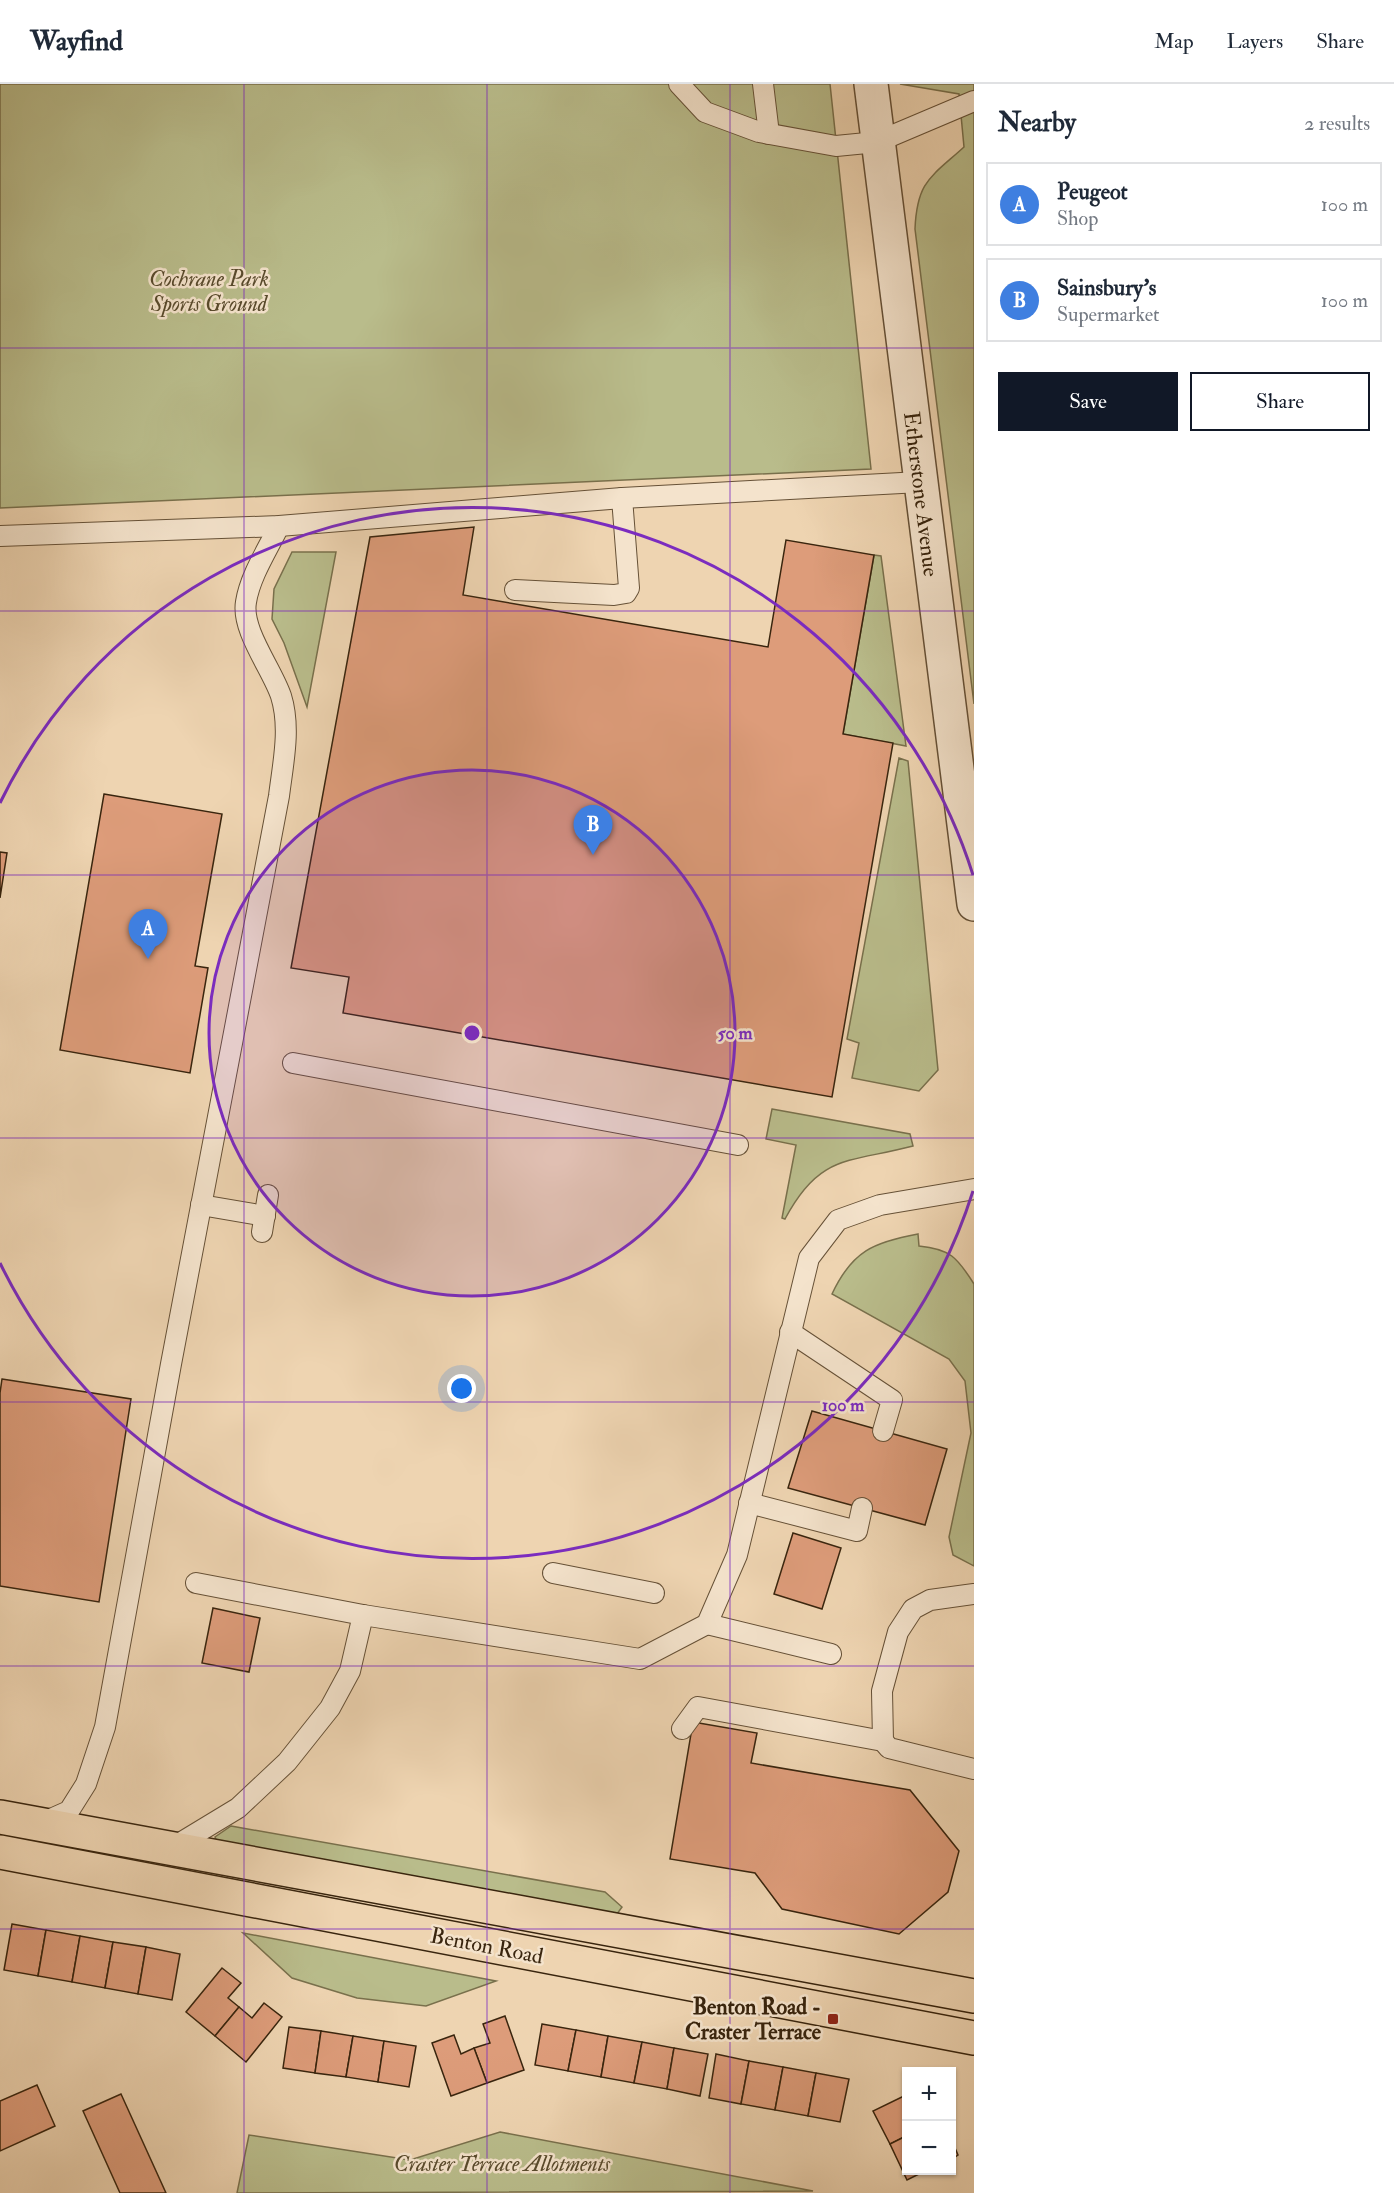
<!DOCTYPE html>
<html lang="en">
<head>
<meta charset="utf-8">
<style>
	:root { --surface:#fff; --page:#f6f6f7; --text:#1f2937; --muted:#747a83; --line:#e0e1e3; --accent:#111827 }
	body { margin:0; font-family:"IM FELL Double Pica",serif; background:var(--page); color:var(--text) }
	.controls { position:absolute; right:18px; bottom:18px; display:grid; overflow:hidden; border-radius:0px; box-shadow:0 2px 4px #0004 }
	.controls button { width:54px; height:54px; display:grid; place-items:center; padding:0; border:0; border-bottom:2px solid var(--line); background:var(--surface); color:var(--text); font:30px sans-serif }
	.you { position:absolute; left:462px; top:1305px; width:21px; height:21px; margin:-15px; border:4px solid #fff; border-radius:50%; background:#1a73e8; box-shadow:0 0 0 9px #1a73e833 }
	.badge { display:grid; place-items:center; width:39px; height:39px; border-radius:50%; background:var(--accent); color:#fff; font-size:20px; font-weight:700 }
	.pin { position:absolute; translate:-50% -50px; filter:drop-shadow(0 2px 3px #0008) }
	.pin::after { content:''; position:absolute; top:32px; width:21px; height:18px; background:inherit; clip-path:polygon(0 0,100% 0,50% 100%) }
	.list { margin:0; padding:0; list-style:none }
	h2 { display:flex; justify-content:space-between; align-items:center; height:78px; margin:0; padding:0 24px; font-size:26px }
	h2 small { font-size:20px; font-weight:400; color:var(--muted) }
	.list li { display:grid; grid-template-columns:39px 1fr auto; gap:18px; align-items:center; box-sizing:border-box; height:84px; margin:0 12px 12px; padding:0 12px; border:2px solid var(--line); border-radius:0px }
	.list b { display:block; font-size:22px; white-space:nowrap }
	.list p { margin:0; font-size:20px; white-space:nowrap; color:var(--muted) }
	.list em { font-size:20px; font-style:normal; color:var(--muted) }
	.actions { display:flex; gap:12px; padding:18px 24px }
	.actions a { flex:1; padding:14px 0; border:2px solid var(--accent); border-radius:0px; text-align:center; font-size:21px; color:var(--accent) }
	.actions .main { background:var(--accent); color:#fff }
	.map { position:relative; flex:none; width:974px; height:2109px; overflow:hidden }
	header { display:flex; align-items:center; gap:36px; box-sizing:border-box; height:84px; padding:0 30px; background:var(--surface); border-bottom:2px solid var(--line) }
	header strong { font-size:28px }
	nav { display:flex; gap:33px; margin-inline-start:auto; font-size:21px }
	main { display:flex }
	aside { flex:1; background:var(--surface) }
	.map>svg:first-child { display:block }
</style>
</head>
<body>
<header>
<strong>Wayfind</strong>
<nav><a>Map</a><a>Layers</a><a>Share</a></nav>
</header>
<main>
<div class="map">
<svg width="974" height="2109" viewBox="0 0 974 2109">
	<rect width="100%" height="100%" fill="#eed4b1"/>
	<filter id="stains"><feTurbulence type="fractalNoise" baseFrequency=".00333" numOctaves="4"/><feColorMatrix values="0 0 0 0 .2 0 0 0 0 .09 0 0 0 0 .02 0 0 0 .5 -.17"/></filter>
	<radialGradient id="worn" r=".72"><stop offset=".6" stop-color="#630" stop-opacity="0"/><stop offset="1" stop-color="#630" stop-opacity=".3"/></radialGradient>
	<g fill="#b9bc8b" stroke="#79704c" stroke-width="1.5">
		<path d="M 0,0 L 830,0 L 871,385 L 0,424 Z"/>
		<path d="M 900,0 L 974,0 L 974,620 L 915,145 C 917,97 931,93 964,63 L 959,10 Z"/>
		<path d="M 292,468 L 336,468 L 307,623 L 284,559 L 272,535 L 274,505 Z"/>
		<path d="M 874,471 L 881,472 L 906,662 L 843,650 Z"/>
		<path d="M 899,674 L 908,677 L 938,986 L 919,1007 L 852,994 L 859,959 L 847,955 Z"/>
		<path d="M 772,1025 L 910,1050 L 913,1062 C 849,1079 820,1069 785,1135 L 782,1134 L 796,1061 L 766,1055 Z"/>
		<path d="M 918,1150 L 919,1162 C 950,1165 957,1173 974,1200 L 974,1482 L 953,1471 L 949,1453 L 971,1349 L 965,1297 L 949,1275 L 832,1210 C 852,1167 874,1158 918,1150 Z"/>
		<path d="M 231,1742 L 605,1808 L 622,1823 L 617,1830 L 217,1758 L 215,1753 Z"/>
		<path d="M 243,1849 L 496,1897 L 426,1922 L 357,1914 L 292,1894 Z"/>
		<path d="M 500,2048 L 813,2107 L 237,2109 L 249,2051 L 410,2076 Z"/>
	</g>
	<g fill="#dd9c7a" stroke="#39250e" stroke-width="1.5">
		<path d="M 474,443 L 463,511 L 768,563 L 786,456 L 874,471 L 843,650 L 893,659 L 832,1013 L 343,929 L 349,893 L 291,884 L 370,453 Z"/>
		<path d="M 104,710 L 222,730 L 195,882 L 208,884 L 190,989 L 60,966 Z"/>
		<path d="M 0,768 L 7,769 L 0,814 Z"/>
		<path d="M 2,1295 L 131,1315 L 99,1518 L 0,1502 L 0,1309 Z"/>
		<path d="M 812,1327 L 947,1365 L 925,1441 L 788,1404 Z"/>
		<path d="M 793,1449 L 841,1464 L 822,1525 L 774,1510 Z"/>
		<path d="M 213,1524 L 260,1534 L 249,1588 L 202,1579 Z"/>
		<path d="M 693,1638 L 757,1649 L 751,1679 L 910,1706 L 959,1767 L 948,1808 L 899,1850 L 782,1825 L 755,1789 L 670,1775 Z"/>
		<path d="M 12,1840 L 46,1846 L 38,1892 L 4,1886 Z"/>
		<path d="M 46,1846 L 80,1852 L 72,1898 L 38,1892 Z"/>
		<path d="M 80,1852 L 113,1858 L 105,1904 L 72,1898 Z"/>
		<path d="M 113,1858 L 146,1863 L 138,1910 L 105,1904 Z"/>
		<path d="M 146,1863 L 180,1870 L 172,1916 L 138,1910 Z"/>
		<path d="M 222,1884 L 241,1899 L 228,1914 L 239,1923 L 215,1952 L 186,1928 Z"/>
		<path d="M 264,1919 L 282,1933 L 246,1978 L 215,1952 L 239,1923 L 252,1934 Z"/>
		<path d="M 505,1932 L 524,1986 L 487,1999 L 474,1964 L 490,1959 L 483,1940 Z"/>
		<path d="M 542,1940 L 576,1946 L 568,1987 L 535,1981 Z"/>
		<path d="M 289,1943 L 321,1947 L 315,1989 L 283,1984 Z"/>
		<path d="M 576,1946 L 608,1952 L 601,1993 L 568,1987 Z"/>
		<path d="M 321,1947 L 353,1952 L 346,1993 L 315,1989 Z"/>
		<path d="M 454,1951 L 461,1970 L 474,1964 L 487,1999 L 451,2012 L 432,1959 Z"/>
		<path d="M 353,1952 L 384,1957 L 378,1998 L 346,1993 Z"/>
		<path d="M 608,1952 L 642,1958 L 634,1999 L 601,1993 Z"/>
		<path d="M 384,1957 L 416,1962 L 409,2003 L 378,1998 Z"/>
		<path d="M 642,1958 L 674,1964 L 667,2005 L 634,1999 Z"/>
		<path d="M 674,1964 L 708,1970 L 700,2012 L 667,2005 Z"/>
		<path d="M 716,1970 L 749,1977 L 741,2020 L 709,2014 Z"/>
		<path d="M 749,1977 L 783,1983 L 775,2026 L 741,2020 Z"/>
		<path d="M 783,1983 L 816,1989 L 808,2032 L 775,2026 Z"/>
		<path d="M 816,1989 L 849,1995 L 840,2038 L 808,2032 Z"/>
		<path d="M 37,2001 L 55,2042 L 0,2067 L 0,2017 Z"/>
		<path d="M 121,2010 L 166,2109 L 120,2109 L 83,2027 Z"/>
		<path d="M 906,2011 L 906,2052 L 890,2060 L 873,2027 Z"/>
		<path d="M 906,2052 L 906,2086 L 927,2086 L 907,2096 L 890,2060 Z"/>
		<path d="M 952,2057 L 958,2071 L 952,2075 Z"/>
	</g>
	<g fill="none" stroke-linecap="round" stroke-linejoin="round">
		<defs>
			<g id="service">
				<path d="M 679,0 L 705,28 L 759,48 L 836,62 L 877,58 L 974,17"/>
				<path d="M 763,0 L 769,50"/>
				<path d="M 0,452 L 279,442 L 622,414 L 920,398"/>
				<path d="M 515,506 L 614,511 L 626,509 L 629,504 L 622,414"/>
				<path d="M 293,979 L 738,1061"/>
				<path d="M 201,1121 L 265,1132"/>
				<path d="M 262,1148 L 268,1111"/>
				<path d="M 790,1248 L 892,1316 L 883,1347"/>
				<path d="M 749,1419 L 857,1447 L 862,1424"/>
				<path d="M 553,1489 L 654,1509"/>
				<path d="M 196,1499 L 363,1531 L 640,1575 L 707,1540 L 737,1471 L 809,1174 L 838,1136 L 880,1121 L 974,1105"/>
				<path d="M 974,1510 L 930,1516 L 913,1525 L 898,1548 L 882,1607 L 883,1657 L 889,1664 L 974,1685"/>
				<path d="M 707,1540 L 831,1570"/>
				<path d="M 682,1645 L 698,1623 L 883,1657"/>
				<path d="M 42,1739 L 69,1727 L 86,1700 L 105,1643 L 171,1280 L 279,712 C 283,679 291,644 281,612 C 272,585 241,546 246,518 C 250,492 268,465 279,442"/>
				<path d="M 172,1764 L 238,1724 L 287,1678 L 330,1624 L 350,1587 L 363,1531"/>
			</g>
			<path id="tertiary" d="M 871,0 L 974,820"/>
			<g id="primary">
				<path d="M 0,1733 L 974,1912"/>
				<path d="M 0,1768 L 974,1954"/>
			</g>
		</defs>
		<use href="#service" stroke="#665137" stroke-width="22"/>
		<use href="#tertiary" stroke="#665137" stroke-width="36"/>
		<use href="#primary" stroke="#39250e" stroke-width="36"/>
		<use href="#service" stroke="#f4e3cc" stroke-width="20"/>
		<use href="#tertiary" stroke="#f4e3cc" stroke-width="33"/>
		<use href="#primary" stroke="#eed4b1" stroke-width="33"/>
	</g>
	<path fill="none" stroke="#7b2cbf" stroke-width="1.5" stroke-opacity="0.55" d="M 244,0 L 244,2109M 487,0 L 487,2109M 730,0 L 730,2109M 0,264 L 974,264M 0,527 L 974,527M 0,791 L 974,791M 0,1054 L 974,1054M 0,1318 L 974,1318M 0,1582 L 974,1582M 0,1845 L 974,1845"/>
	<circle cx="472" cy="949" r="263" fill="#7b2cbf" fill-opacity=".12"/>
	<g fill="none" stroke="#7b2cbf" stroke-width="3">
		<circle cx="472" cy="949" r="263"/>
		<path d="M973 1107A525 525 0 0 1 0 1179M0 719A525 525 0 0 1 973 791"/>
	</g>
	<rect fill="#8f2418" stroke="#f4e3cc" stroke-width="2" x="827" y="1929" width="12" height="12" rx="3"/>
	<g text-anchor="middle" stroke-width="5" stroke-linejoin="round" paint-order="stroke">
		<g font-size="22" font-style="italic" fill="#594b2d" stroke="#f4e3cc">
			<text x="209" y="202">Cochrane Park<tspan x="209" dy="25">Sports Ground</tspan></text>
			<text x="502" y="2087">Craster Terrace Allotments</text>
		</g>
		<g font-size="22" fill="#39250e" stroke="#f4e3cc">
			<text transform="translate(922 410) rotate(83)" y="8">Etherstone Avenue</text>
			<text transform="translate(487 1861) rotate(11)" y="8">Benton Road</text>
		</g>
		<g font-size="22" font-weight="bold" fill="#39250e" stroke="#f4e3cc" text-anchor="end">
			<text x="821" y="1930">Benton Road -<tspan x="821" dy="25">Craster Terrace</tspan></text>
		</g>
	</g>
	<circle cx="472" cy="949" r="9" fill="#7b2cbf" stroke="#f4e3cc" stroke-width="3"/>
	<g font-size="18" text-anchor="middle" font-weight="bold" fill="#7b2cbf" stroke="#f4e3cc" stroke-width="5" stroke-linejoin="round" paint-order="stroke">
		<text x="735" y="955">50 m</text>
		<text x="843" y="1327">100 m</text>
	</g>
	<rect width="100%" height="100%" filter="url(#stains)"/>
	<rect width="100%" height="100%" fill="url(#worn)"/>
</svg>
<div class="controls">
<button>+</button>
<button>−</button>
</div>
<div class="you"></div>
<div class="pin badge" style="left:148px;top:875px;background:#3f7fe0">A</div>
<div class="pin badge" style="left:593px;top:771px;background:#3f7fe0">B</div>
</div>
<aside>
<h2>Nearby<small>2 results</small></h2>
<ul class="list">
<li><span class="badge" style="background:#3f7fe0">A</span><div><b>Peugeot</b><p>Shop</p></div><em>100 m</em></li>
<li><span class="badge" style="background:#3f7fe0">B</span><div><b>Sainsbury's</b><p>Supermarket</p></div><em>100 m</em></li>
</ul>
<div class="actions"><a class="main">Save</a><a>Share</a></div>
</aside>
</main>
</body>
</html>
